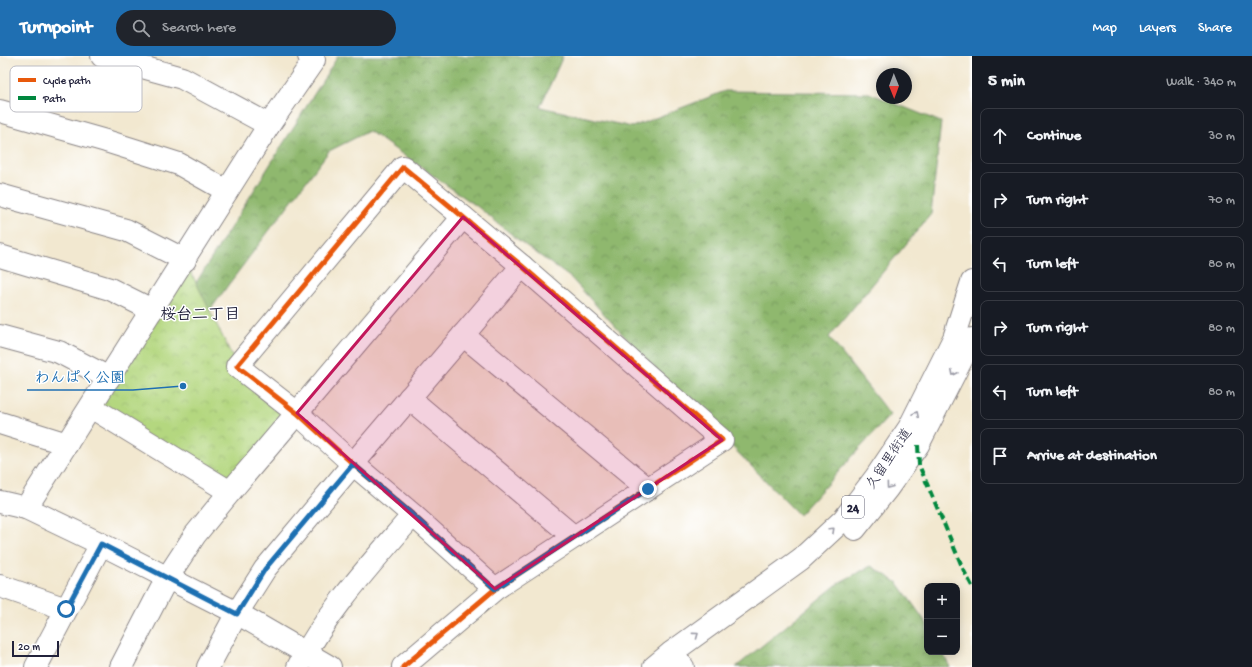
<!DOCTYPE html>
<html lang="en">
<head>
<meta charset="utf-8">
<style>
	:root { --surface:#171b24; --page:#20242c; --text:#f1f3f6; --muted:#9ea1a6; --line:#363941; --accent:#1f6fb2 }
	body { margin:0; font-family:"Gochi Hand","Klee One",sans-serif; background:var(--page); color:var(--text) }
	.controls { position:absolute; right:12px; bottom:12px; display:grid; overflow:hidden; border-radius:8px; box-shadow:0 2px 10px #0003 }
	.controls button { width:36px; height:36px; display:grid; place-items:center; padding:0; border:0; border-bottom:1px solid var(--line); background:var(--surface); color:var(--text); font:20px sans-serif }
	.compass { position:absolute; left:876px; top:12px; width:36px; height:36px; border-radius:50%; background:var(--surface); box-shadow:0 2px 10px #0003; rotate:179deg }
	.scale { position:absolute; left:12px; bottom:10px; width:47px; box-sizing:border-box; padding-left:4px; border:2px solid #22223b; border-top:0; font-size:11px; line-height:14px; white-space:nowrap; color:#22223b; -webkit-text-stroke:3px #fff; paint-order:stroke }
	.stop { position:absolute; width:12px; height:12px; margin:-9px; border:3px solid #1f6fb2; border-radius:50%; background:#fff }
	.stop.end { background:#1f6fb2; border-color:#fff; box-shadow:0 1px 4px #0008 }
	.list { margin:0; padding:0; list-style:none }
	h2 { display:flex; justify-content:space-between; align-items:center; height:52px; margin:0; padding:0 16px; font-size:17px }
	h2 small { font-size:13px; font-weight:400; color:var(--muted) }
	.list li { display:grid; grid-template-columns:26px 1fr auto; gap:12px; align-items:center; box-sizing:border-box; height:56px; margin:0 8px 8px; padding:0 8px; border:1px solid var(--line); border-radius:8px }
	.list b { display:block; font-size:15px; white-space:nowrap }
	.list em { font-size:13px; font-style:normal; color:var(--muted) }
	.icon { flex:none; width:22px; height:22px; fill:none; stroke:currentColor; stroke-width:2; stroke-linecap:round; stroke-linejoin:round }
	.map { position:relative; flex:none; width:972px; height:611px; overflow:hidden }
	header { display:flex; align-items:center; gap:24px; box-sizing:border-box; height:56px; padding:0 20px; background:var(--accent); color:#fff }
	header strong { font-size:19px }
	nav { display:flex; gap:22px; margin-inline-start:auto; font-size:14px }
	.search { width:280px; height:36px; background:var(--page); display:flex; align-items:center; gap:10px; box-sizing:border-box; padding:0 14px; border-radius:22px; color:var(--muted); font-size:15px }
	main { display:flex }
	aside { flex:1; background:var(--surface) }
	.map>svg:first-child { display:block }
</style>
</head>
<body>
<header>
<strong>Turnpoint</strong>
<div class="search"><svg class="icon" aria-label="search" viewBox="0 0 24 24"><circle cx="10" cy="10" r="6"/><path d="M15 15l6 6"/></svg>Search here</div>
<nav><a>Map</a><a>Layers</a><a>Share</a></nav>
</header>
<main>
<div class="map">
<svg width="972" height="611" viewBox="0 0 972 611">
	<defs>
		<pattern id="forest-crowns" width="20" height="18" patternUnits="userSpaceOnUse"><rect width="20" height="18" fill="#8fb86e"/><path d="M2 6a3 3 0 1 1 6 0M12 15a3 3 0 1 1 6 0" fill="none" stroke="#74955c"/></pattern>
		<pattern id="park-crowns" width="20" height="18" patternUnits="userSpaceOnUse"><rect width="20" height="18" fill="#b4d77f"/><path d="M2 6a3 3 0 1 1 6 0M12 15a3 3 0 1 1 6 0" fill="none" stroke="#9ab86f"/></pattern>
	</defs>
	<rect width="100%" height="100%" fill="#fff"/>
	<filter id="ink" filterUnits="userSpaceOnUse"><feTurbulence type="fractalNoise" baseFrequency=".025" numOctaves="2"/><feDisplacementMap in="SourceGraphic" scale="8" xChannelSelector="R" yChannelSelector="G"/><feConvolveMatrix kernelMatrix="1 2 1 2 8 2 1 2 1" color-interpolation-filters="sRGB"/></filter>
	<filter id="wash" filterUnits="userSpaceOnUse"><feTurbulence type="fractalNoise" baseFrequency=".012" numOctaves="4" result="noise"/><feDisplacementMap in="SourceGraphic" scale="16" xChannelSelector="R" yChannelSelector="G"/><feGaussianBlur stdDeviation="0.9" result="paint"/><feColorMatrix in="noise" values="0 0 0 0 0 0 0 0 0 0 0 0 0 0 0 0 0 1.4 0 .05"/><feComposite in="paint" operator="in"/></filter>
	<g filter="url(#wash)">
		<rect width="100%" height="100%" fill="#f2e8d0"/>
		<g fill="url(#forest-crowns)" stroke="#586d54">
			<path d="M 338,0 L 563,0 L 540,51 L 632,71 L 725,35 L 869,37 L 941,66 L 931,158 L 829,281 L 890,359 L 799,459 L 626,282 L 571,222 L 521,186 L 478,151 L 369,75 L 329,95 L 229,228 L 180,296 L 159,286 Z"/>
			<path d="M 871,510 L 898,527 L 927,568 L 927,596 L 942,596 L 950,611 L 736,611 L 840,526 Z"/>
		</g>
		<path fill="url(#park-crowns)" stroke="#6b7c5d" d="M 185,204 L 237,310 L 297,357 L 230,436 L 91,351 Z"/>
	</g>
	<g filter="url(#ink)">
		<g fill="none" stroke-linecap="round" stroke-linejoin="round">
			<defs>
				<g id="minor">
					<path d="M 102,0 L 182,22 L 269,69"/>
					<path d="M 0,55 L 106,85 L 179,108 L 227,135"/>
					<path d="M 0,139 L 126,174 L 185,204"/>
					<path d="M 0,200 L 110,233 L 152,254"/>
					<path d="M 463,279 L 648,433"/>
					<path d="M 0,280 L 59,296 L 109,322"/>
					<path d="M 409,342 L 574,481"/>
					<path d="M 91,351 L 230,436"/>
					<path d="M 0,367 L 67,388"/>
					<path d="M 0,446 L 26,452 L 101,488 L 237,557 L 330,611"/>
					<path d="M 26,452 L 269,69 L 314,4 L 309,0"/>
					<path d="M 0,530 L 66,553"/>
					<path d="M 671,597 L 683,611"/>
					<path d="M 36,611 L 101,488"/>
					<path d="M 121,611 L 167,522 L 195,479 L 230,436 L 463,161"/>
					<path d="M 208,611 L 237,557 L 265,513 L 353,408 L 522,210"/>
					<path d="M 298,611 C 328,554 372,507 413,459"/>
					<path d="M 403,611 L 495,533 L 722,384 L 522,210 L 403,111 L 237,310 L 297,357 L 353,408 L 413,459 L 495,533"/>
				</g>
				<g id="major">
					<path d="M 855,473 L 887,433 L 918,389 L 972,283"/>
					<path d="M 654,611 L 671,597 L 801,503 L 844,463 L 876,421 L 909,372 L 954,282 L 972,226"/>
				</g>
			</defs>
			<use href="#minor" stroke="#8a8586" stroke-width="24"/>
			<use href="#major" stroke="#8a8586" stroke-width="24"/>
			<use href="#minor" stroke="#fff" stroke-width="22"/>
			<use href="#major" stroke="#fff" stroke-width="22"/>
			<path stroke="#00873e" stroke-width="4" stroke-dasharray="8 4" stroke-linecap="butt" d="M 918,389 L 919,409 L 964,515 L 972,530"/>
			<defs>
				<path id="cycleway" d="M 403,611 L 495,533 L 722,384 L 522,210 L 403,111 L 237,310 L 297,357 L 353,408 L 413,459 L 495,533"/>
			</defs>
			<use href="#cycleway" stroke="#fff" stroke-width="8"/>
			<use href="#cycleway" stroke="#e8590c" stroke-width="5"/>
		</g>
		<defs><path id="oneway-chevron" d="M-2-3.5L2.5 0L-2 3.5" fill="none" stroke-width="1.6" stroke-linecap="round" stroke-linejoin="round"/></defs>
		<g stroke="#9c9ca7">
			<use href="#oneway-chevron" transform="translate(954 317) rotate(117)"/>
			<use href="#oneway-chevron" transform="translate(916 358) rotate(-64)"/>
			<use href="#oneway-chevron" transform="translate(889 430) rotate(126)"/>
			<use href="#oneway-chevron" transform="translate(832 474) rotate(-43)"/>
			<use href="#oneway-chevron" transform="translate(696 579) rotate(-36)"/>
		</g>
	</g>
	<g fill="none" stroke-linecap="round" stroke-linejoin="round" filter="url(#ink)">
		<path stroke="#1f6fb2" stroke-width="5" d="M 66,553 L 101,488 L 237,558 L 265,513 L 353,408 L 413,459 L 495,533 L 648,433"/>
	</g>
	<path fill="#c2185b" fill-opacity="0.2" stroke="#c2185b" stroke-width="3" stroke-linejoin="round" d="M 463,161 L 722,384 L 495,533 L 297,357 Z"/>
	<g text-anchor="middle" stroke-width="3" stroke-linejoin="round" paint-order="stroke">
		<rect fill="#fff" stroke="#646476" stroke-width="1" x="842" y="440" width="22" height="22" rx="3"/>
		<g font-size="13" font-weight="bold" fill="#22223b">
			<text x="853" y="456">24</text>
		</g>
		<g font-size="14" fill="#22223b" stroke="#fff">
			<text transform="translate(888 402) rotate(-56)" y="5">久留里街道</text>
		</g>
		<g font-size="16" font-weight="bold" fill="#22223b" stroke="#fff">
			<text x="200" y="263">桜台二丁目</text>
		</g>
	</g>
	<rect x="10" y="10" width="132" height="46" rx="6" fill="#fff" stroke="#bdbdc4" stroke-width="1"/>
	<rect x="18" y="22" width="18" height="4" fill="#e8590c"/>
	<rect x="18" y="40" width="18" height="4" fill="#00873e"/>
	<g font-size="11" fill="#22223b">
		<text x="43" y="28">Cycle path</text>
		<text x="43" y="46">Path</text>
	</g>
	<path fill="none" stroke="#1f6fb2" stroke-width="1.5" d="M183 330L133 334H27"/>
	<circle fill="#1f6fb2" stroke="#fff" stroke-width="1.5" cx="183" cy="330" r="4"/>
	<g font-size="15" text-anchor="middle" font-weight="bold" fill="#1f6fb2" stroke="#fff" stroke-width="3" stroke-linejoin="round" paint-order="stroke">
		<text x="80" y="326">わんぱく公園</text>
	</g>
</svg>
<div class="controls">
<button>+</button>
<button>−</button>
</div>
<svg class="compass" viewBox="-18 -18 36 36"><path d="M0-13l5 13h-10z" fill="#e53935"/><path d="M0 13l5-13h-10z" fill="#9ea1a6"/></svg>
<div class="scale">20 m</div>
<div class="stop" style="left:66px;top:553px"></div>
<div class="stop end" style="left:648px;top:433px"></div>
</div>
<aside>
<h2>5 min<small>Walk · 340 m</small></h2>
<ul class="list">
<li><svg class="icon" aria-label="ahead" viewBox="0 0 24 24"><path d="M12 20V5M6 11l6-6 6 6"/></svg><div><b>Continue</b></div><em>30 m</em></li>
<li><svg class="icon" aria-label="right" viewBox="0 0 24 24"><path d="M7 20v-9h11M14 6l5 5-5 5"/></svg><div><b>Turn right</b></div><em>70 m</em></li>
<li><svg class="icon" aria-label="left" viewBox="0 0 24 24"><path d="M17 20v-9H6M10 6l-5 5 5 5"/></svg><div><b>Turn left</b></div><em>80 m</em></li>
<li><svg class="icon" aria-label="right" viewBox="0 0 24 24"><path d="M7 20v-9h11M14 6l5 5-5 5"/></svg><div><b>Turn right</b></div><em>80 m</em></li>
<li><svg class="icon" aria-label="left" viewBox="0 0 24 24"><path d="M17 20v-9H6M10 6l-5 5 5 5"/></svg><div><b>Turn left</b></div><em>80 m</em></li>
<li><svg class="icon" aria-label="arrive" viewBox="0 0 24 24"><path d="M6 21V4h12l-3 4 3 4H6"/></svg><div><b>Arrive at destination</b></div></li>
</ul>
</aside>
</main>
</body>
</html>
